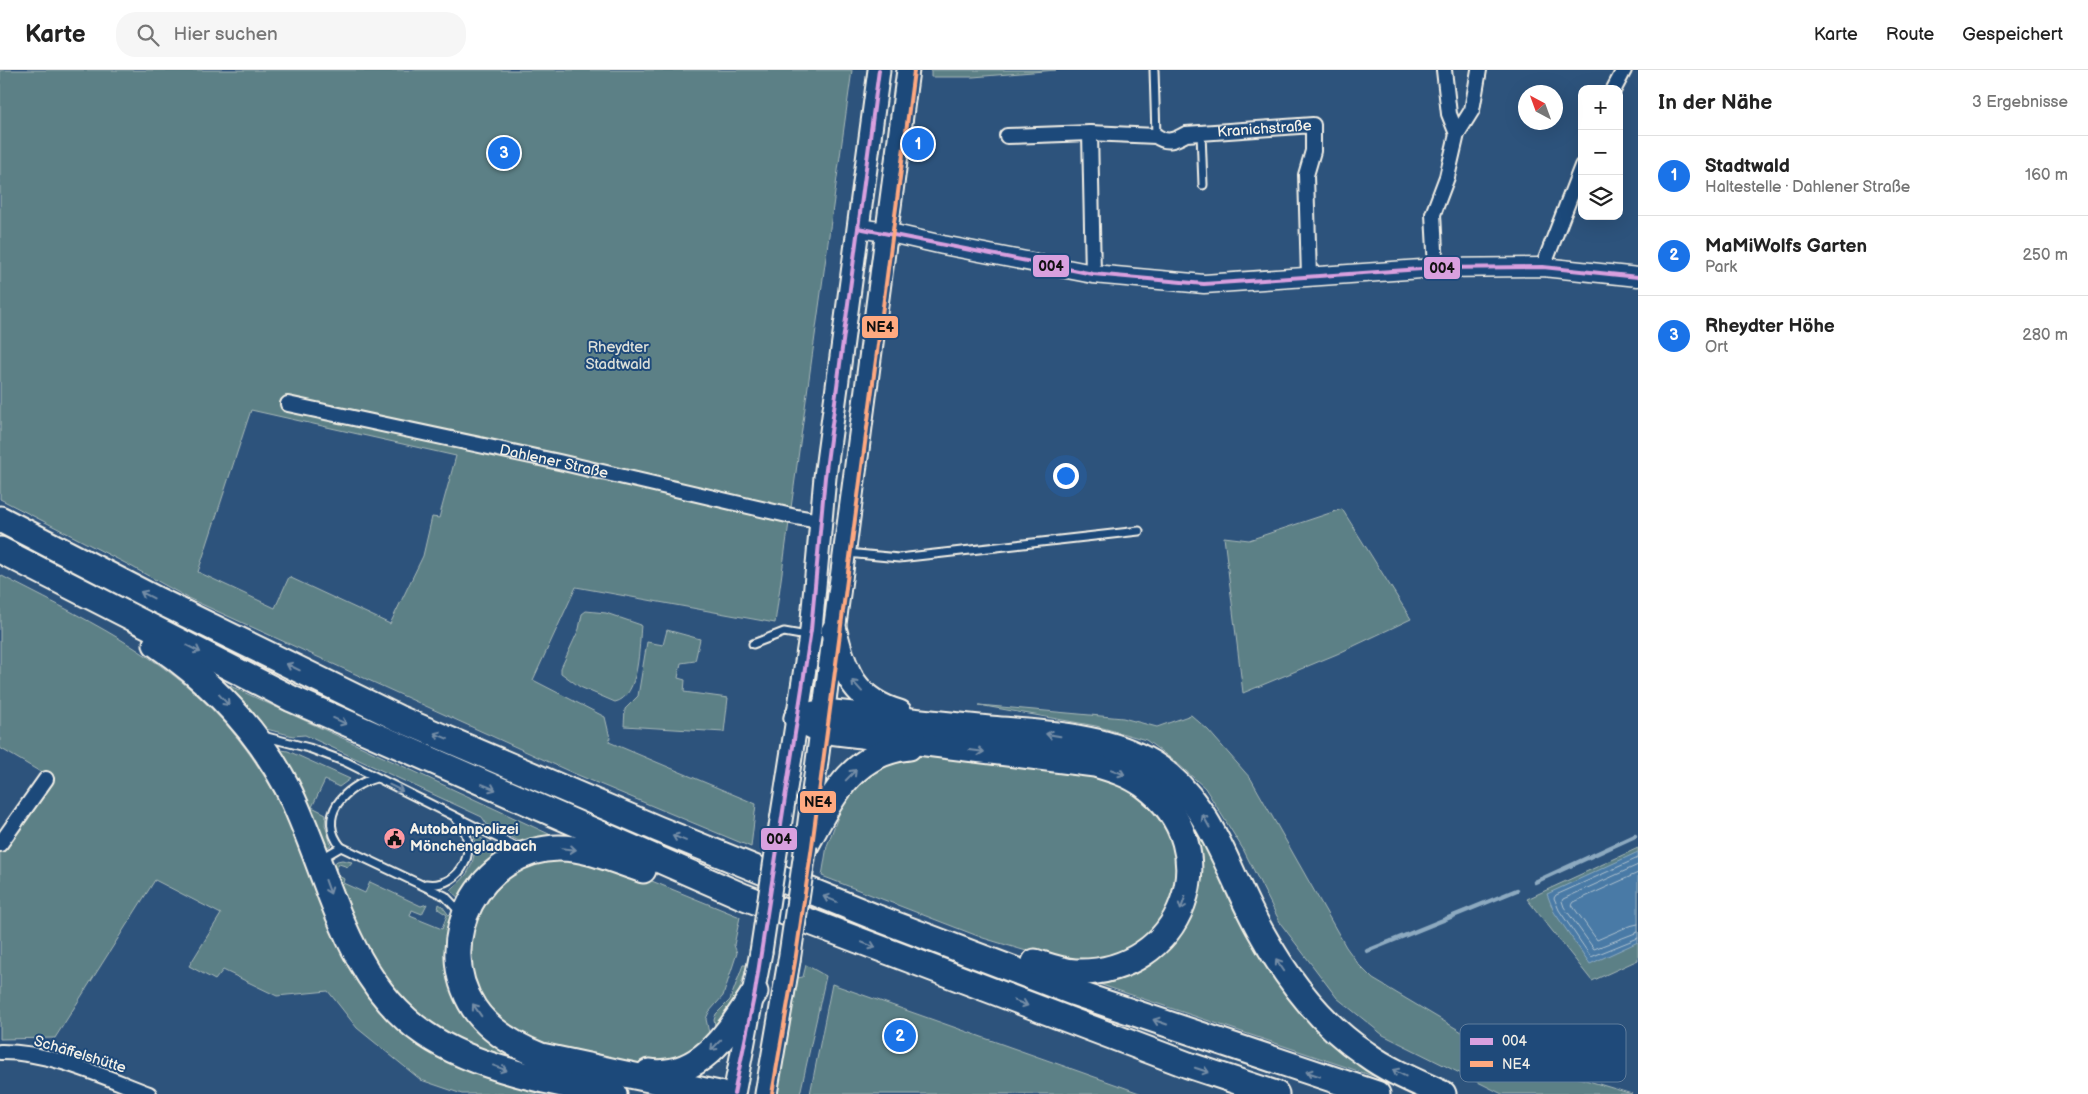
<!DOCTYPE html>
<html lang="de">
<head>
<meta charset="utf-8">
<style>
	:root { --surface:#fff; --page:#f6f6f6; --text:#222; --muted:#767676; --line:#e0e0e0; --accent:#1a73e8 }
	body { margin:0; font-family:"Balsamiq Sans",sans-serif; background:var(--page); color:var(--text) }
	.controls { position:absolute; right:15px; top:15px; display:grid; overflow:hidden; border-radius:10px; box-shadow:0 5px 20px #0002 }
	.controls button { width:45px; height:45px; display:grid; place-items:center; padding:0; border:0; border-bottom:1px solid var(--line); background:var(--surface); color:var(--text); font:25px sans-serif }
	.compass { position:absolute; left:1518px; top:15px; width:45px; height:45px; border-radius:50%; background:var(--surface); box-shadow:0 5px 20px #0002; rotate:319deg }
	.you { position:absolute; left:1065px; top:405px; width:18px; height:18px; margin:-12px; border:4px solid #fff; border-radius:50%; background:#1a73e8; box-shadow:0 0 0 8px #1a73e833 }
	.badge { display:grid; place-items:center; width:32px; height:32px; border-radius:50%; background:var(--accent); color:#fff; font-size:16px; font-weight:700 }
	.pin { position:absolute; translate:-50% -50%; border:2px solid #fff; box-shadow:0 1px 5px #0006 }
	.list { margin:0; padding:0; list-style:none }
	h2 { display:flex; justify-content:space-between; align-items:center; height:65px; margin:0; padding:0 20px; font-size:21px }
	h2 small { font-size:16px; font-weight:400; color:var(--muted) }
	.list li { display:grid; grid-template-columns:32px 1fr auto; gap:15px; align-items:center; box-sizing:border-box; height:80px; padding:0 20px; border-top:1px solid var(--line) }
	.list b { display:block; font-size:19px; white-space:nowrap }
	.list p { margin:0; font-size:16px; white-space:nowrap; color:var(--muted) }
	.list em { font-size:16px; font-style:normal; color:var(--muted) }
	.icon { flex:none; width:28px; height:28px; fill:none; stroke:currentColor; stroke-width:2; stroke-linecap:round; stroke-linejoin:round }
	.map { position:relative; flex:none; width:1638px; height:1024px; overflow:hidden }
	header { display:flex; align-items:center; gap:30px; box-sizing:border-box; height:70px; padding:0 25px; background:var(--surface); border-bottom:1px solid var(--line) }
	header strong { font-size:24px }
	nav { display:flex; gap:28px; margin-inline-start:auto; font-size:18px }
	.search { width:350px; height:45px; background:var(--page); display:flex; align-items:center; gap:12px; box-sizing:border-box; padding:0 18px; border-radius:20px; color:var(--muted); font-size:19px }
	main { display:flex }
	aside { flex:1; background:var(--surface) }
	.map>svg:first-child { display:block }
</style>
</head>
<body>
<header>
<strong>Karte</strong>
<div class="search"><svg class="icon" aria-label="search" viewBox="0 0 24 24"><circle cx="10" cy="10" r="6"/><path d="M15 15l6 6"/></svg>Hier suchen</div>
<nav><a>Karte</a><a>Route</a><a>Gespeichert</a></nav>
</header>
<main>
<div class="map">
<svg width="1638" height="1024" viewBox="0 0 1638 1024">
	<rect width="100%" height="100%" fill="#2d537c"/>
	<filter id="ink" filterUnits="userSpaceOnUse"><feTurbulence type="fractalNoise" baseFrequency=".02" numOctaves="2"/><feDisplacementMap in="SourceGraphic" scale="10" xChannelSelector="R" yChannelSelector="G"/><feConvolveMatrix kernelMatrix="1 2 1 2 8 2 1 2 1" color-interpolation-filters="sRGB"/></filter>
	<g filter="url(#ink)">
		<g fill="#5b8086" stroke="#a8b8b7" fill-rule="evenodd">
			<path d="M 0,0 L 852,0 L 775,553 L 576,517 L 533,610 L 605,647 L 610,668 L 609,672 L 756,734 L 751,777 L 573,703 L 188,528 L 127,494 L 0,429 ZM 251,340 L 456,386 L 439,448 L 432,447 L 423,486 L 390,554 L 289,507 L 275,538 L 198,502 Z"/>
			<path d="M 931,0 L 1056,0 L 973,7 L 931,7 Z"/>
			<path d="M 1342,439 L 1411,549 L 1337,584 L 1243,623 L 1224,467 L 1249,470 Z"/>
			<path d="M 0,505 C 79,546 163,584 223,651 C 244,674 262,701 277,728 C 317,804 328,891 394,953 C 406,965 420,977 436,985 C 477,1005 524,1013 568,1024 L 462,1024 L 421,1010 L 357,958 L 328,921 L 277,926 L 223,900 L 215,910 L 189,896 L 221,844 L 155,810 L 55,968 L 0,969 L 0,777 L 49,707 L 0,678 Z"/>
			<path d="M 586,541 L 606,543 L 641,555 C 639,575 640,627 615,632 L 580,617 L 561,603 L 561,598 L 579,559 L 582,544 Z"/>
			<path d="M 667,560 L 700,569 L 695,591 L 681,593 L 678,608 L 685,610 L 684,622 L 728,628 L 724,662 L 624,656 L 625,639 L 638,626 L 647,572 L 663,575 Z"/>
			<path d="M 196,600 L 564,771 L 536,775 L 519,771 L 488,756 L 482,747 L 305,665 L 293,666 L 255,656 Z"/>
			<path d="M 979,635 L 1123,648 L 1157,657 L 1191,645 L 1208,660 L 1251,709 L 1346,877 L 1359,895 L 1373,909 L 1499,984 L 1632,1024 L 1502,1024 L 1383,965 L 1337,928 L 1281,854 L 1243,779 L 1205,718 L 1177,693 L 1146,670 L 1096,656 Z"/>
			<path d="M 269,678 L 288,681 L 350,709 L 339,717 L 325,710 L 312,737 L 326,744 L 325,755 L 331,775 L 322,781 Z"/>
			<path d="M 937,686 L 1065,701 L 1098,708 L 1133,720 L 1156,742 L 1175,776 L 1178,809 L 1163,851 L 1128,882 L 1098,891 L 1053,889 L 983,868 L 822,806 L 827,776 L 839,744 L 851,721 L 863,704 L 898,687 Z"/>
			<path d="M 1174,717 L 1245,846 L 1391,1012 L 1093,912 L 1186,843 L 1169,730 Z"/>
			<path d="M 474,765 L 512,783 L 463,832 L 450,820 C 470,806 477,790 474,765 Z"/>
			<path d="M 1638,778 L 1638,890 L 1592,911 L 1527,829 Z"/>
			<path d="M 559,789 L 610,794 L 740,847 L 734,875 L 737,883 L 723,926 L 709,942 L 706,949 L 709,963 L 705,970 L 709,978 C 691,984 671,994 652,997 C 642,999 608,989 596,986 C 560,979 522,971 495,945 C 454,908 466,840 506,807 C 521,795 541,793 559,789 Z"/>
			<path d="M 342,790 L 352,792 L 348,797 L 339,794 L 334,803 L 344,809 L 343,813 L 365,823 L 370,812 L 421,836 L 427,834 L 422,844 L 412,840 L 410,846 L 442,859 L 447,845 L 438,839 L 439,834 L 442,836 L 454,852 L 457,916 L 578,1009 L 468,982 L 380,914 L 331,796 L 337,791 Z"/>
			<path d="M 743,895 L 747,895 L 735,935 L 716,961 L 714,950 L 716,944 L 730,930 Z"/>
			<path d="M 806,895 L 826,906 L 800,1024 L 776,1024 L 797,908 L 803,907 Z"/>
			<path d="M 832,914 L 1123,1017 L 1142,1024 L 810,1024 Z"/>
		</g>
		<path fill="#487aa6" stroke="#8daac0" d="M 1638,782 L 1638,872 L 1590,894 L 1554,842 L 1547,824 Z"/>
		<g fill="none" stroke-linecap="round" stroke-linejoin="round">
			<g stroke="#afc1ce" stroke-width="1">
				<path d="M 1638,788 L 1556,825 L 1554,828 L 1559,840 L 1591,887 L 1638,868"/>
				<path d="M 1638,795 L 1563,829 L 1562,831 L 1564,837 L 1594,879 L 1638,862"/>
				<path d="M 1638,803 L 1574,832 L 1572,835 L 1597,870 L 1629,856 L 1638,854"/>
			</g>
			<g stroke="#8daac0" stroke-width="4.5">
				<path d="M 1535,812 L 1635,766"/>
				<path d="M 1367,881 L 1517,820"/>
			</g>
			<defs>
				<g id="service">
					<path d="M 1154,0 L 1156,66"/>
					<path d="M 1201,63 L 1203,115"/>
					<path d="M 847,483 L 899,488 L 1139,461"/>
					<path d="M 753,574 L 784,562 L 807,566"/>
					<path d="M 263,666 L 309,678 L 346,692 L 522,780"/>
					<path d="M 341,777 C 316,746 345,716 376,708"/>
					<path d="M 322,788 L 341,777 L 445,826 L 460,842"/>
					<path d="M 426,814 C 463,819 482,774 456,749"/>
				</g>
				<g id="minor">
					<path d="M 1444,0 L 1449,44 L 1457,64"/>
					<path d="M 1614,19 L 1624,0"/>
					<path d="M 1090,63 L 1093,204"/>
					<path id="s1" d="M 1007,66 L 1090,63 L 1156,66 C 1167,74 1175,70 1186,64 L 1313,55 L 1313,81 L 1306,105 L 1309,207"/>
					<path d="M 1543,197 L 1582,96"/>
					<path d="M 1436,198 L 1433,144 L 1447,107 L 1457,64 L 1472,40 L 1479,0"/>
					<path id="s2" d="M 288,334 L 559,392 L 796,447 L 820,451"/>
					<path d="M 0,774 L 46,709"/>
					<path d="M 0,982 C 49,981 104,1007 149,1024"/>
				</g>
				<path id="tertiary" d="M 858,158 L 886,162 L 943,175 L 1093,204 L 1204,214 L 1436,198 L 1543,197 L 1638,207"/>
				<g id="primary">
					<path d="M 779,763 L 811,560 L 825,407 L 879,0"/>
					<path d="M 807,767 L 908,0"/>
					<path d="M 734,1024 L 761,882"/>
					<path d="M 766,1024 L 789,891"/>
				</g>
				<g id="motorway">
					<path d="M 0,449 L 155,529 L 398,648 L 658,759 L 875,847 L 1075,923 L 1377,1024"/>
					<path d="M 0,480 L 292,629 L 742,826 L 1188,995 L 1276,1024"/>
					<path d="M 834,561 C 844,603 855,630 899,643"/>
					<path d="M 156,574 C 210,611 256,658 287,717 C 329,800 343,908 425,964 C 476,999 553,1013 614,1024"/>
					<path d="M 797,648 L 821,660 L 1095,694 C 1112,699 1129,704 1144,715 C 1231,779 1182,906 1075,902 C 1061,901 1048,896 1035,892"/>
					<path d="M 797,648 L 824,642 C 879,648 934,653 989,659 C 1038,663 1100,665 1144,689 C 1211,724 1226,802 1261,862 C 1287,909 1321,954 1366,984 C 1389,1001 1417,1012 1443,1024"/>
					<path d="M 806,775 C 831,729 851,683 909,677"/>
					<path d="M 643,800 C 616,791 589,778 559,778 C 479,779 431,871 474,938 C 490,962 516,976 541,986 L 719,1024"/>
					<path d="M 649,1002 C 702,1009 730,959 755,922"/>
				</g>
			</defs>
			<use href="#service" stroke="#f4f1e8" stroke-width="11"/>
			<use href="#minor" stroke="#f4f1e8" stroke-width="18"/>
			<use href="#tertiary" stroke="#f4f1e8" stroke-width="21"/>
			<use href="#primary" stroke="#f4f1e8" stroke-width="25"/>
			<use href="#motorway" stroke="#f4f1e8" stroke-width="29"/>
			<use href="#service" stroke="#1f4a7a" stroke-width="7"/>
			<use href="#minor" stroke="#1f4a7a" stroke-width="14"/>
			<use href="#tertiary" stroke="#1f4a7a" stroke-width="18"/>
			<use href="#primary" stroke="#1f4a7a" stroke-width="21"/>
			<use href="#motorway" stroke="#1f4a7a" stroke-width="25"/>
			<defs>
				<g id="primary-bridge">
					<path d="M 761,882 L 779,763"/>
					<path d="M 789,891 L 806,775"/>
				</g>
			</defs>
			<use href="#primary-bridge" stroke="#f4f1e8" stroke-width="25" stroke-linecap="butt"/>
			<use href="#primary-bridge" stroke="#1f4a7a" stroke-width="21"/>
			<defs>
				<g id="bus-1">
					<path d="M 858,158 L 1093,204 L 1204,214 L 1436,198 L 1543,197 L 1638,207"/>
					<path d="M 734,1024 L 755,922 L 811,560 L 825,407 L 879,0"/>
				</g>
				<path id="bus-2" d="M 772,1024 L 795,892 L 812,776 L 914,1"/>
			</defs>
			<use href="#bus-1" stroke="#1f4a7a" stroke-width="8"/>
			<use href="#bus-2" stroke="#1f4a7a" stroke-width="8"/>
			<use href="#bus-1" stroke="#d9a0df" stroke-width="4"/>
			<use href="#bus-2" stroke="#ffa980" stroke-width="4"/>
		</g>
		<defs><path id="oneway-shaft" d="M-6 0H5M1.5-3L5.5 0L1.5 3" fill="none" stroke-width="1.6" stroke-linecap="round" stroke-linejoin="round" transform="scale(1.25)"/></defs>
		<g stroke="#748da6">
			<use href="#oneway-shaft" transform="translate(147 525) rotate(-153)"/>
			<use href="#oneway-shaft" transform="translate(194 579) rotate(27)"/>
			<use href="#oneway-shaft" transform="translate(293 597) rotate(-154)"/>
			<use href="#oneway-shaft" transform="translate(857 616) rotate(-132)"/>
			<use href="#oneway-shaft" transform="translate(224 630) rotate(48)"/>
			<use href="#oneway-shaft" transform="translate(340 651) rotate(24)"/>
			<use href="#oneway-shaft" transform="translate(1053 665) rotate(-171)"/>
			<use href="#oneway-shaft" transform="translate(441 666) rotate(-157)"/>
			<use href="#oneway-shaft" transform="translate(977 681) rotate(7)"/>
			<use href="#oneway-shaft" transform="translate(1118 702) rotate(21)"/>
			<use href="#oneway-shaft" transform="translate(851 705) rotate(-46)"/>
			<use href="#oneway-shaft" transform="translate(489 717) rotate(23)"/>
			<use href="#oneway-shaft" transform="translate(396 718) rotate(26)"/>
			<use href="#oneway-shaft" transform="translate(1206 751) rotate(-119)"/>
			<use href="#oneway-shaft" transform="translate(679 768) rotate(-158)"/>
			<use href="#oneway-shaft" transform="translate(569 779) rotate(6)"/>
			<use href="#oneway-shaft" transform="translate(328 817) rotate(70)"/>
			<use href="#oneway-shaft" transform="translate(830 829) rotate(-158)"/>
			<use href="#oneway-shaft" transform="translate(1183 833) rotate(109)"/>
			<use href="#oneway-shaft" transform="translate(869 875) rotate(21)"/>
			<use href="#oneway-shaft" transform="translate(1280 895) rotate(-124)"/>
			<use href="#oneway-shaft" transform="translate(1021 933) rotate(21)"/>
			<use href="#oneway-shaft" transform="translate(477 940) rotate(-125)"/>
			<use href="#oneway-shaft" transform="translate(1160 952) rotate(-161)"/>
			<use href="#oneway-shaft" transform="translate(716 975) rotate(134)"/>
			<use href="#oneway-shaft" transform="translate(500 998) rotate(20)"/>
			<use href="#oneway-shaft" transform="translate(1202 1000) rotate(18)"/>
			<use href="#oneway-shaft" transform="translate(1399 1003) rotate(-153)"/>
			<use href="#oneway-shaft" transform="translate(1313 1004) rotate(-161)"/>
		</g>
	</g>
	<defs>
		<symbol id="civic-disc" viewBox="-11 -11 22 22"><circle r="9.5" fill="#ff9aa2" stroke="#1f4a7a"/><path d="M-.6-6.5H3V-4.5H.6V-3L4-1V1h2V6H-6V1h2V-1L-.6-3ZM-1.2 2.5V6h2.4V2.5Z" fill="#111"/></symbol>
	</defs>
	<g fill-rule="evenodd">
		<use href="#civic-disc" x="382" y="756" width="25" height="25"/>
	</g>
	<g text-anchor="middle" stroke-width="4" stroke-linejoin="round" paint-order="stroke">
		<g font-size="15" fill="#f4f1e8" stroke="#1f4a7a">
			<text dy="5" stroke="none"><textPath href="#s1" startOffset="260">Kranichstraße</textPath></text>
			<text dy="5" stroke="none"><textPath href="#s2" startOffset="272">Dahlener Straße</textPath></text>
			<text transform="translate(80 984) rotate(17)" y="5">Schäffelshütte</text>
		</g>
		<g font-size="15" fill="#dde0d9" stroke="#1f4a7a">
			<text x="618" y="282">Rheydter<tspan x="618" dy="17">Stadtwald</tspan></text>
		</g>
		<g font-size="15" font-weight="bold" fill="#f4f1e8" stroke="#1f4a7a" text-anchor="start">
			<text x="410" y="764">Autobahnpolizei<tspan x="410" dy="17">Mönchengladbach</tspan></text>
		</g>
	</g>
	<rect x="1460" y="954" width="166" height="58" rx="8" fill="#1f4a7a" stroke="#5f7c9b" stroke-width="1"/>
	<rect x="1470" y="968" width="23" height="7" fill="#d9a0df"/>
	<rect x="1470" y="991" width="23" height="6" fill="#ffa980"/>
	<g font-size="14" fill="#f4f1e8">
		<text x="1502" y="976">004</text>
		<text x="1502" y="999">NE4</text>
	</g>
	<g stroke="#1f4a7a" stroke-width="2">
		<rect x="1032" y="184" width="38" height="24" rx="5" fill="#d9a0df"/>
		<rect x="1423" y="186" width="38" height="24" rx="5" fill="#d9a0df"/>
		<rect x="861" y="245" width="38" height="24" rx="5" fill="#ffa980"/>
		<rect x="799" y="720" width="38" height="24" rx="5" fill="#ffa980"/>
		<rect x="760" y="757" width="38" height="24" rx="5" fill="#d9a0df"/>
	</g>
	<g font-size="14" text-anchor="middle" font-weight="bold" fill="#111">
		<text x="1051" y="201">004</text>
		<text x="1442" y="203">004</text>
		<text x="880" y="262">NE4</text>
		<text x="818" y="737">NE4</text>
		<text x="779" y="774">004</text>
	</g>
</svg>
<div class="controls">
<button>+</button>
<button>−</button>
<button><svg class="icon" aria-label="layers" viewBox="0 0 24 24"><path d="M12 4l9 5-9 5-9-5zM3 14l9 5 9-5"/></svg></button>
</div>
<svg class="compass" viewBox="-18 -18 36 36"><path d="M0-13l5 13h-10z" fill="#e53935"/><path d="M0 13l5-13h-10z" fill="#767676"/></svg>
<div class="you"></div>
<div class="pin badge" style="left:918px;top:74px">1</div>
<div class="pin badge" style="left:900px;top:966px">2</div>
<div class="pin badge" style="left:504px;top:83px">3</div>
</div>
<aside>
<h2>In der Nähe<small>3 Ergebnisse</small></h2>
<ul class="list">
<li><span class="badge">1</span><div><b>Stadtwald</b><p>Haltestelle · Dahlener Straße</p></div><em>160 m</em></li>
<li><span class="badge">2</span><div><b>MaMiWolfs Garten</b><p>Park</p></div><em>250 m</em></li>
<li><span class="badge">3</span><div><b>Rheydter Höhe</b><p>Ort</p></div><em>280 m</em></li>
</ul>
</aside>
</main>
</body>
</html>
